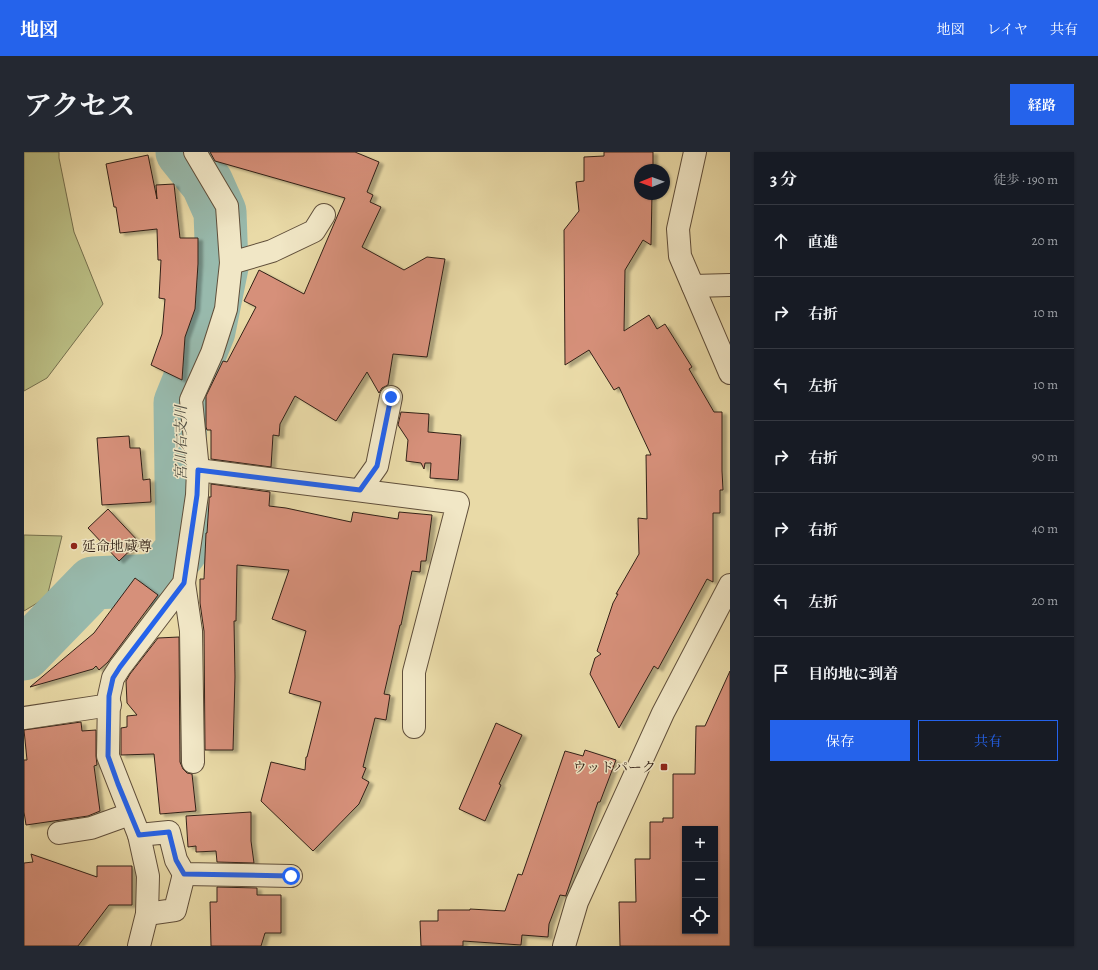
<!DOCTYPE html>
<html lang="ja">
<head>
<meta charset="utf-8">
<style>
	:root { --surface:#171b24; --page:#242831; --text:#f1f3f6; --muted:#9ea1a6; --line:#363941; --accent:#2563eb }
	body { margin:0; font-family:Alegreya,"Noto Serif JP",serif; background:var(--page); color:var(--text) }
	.controls { position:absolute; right:12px; bottom:12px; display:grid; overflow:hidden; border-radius:0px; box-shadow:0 1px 3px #0004 }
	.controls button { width:36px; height:36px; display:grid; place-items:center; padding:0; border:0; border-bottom:1px solid var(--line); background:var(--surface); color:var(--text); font:20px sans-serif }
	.compass { position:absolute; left:610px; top:12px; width:36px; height:36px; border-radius:50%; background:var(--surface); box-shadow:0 1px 3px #0004; rotate:269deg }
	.stop { position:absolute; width:12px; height:12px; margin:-9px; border:3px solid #2563eb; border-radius:50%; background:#fff }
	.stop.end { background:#2563eb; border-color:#fff; box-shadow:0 1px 4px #0008 }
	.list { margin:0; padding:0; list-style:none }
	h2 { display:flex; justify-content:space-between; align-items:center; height:52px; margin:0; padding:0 16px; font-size:17px }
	h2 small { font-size:13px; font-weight:400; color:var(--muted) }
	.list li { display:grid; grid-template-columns:26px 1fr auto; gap:12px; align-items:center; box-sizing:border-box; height:72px; padding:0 16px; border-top:1px solid var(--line) }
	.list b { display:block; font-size:15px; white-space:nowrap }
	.list em { font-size:13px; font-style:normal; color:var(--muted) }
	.actions { display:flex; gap:8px; padding:12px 16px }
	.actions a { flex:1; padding:9px 0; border:1px solid var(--accent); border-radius:0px; text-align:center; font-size:14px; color:var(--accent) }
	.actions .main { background:var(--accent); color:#fff }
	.icon { flex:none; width:22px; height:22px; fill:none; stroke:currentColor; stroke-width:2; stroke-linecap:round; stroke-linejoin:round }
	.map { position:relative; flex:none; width:706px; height:794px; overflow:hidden; border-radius:0px }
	header { display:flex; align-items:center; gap:24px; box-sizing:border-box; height:56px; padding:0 20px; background:var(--accent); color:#fff }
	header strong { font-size:19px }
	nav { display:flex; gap:22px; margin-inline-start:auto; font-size:14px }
	.intro { display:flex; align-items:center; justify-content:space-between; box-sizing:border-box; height:96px; padding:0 24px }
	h1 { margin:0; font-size:28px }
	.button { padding:10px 18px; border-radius:0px; background:var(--accent); color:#fff; font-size:14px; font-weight:700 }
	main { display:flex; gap:24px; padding:0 24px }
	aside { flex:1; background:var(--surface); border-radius:0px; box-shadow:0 1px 3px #0004 }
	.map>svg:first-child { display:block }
</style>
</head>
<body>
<header>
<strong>地図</strong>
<nav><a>地図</a><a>レイヤ</a><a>共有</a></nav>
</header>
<div class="intro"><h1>アクセス</h1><a class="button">経路</a></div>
<main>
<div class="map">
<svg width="706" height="794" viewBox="0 0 706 794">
	<defs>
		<filter id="shadow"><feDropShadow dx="4.5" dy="2.5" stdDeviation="1" flood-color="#0004"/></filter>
	</defs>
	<rect width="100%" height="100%" fill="#e9daa7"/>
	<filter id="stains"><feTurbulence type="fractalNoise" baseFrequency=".005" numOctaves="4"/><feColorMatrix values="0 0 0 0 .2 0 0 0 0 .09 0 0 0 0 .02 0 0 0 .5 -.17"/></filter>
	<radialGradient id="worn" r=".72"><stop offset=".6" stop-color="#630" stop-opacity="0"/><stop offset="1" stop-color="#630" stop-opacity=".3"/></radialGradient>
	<g fill="#babe84" stroke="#76704e">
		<path d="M 0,0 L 35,0 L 35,6 L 50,80 L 79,152 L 23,226 L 0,239 Z"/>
		<path d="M 0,383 L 38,384 L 23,445 L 0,459 Z"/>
	</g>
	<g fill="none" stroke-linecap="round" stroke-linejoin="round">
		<path stroke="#98baad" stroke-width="53" d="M 0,502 L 69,431 L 134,428 L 158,397 L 156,251 L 185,179 L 198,115 L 196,60 L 183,31 L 158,0"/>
	</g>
	<g fill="#d6907a" stroke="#322117" fill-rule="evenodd" filter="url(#shadow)">
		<path d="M 186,0 L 331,0 L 355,10 L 343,40 L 349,43 L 346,50 L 357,55 L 338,95 L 380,118 L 403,105 L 421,107 L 403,205 L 369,202 L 364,233 L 358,236 L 355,241 L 343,220 L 312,269 L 271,244 L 256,272 L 255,284 L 249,283 L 247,315 L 187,307 L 187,278 L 183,278 L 182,275 L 182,244 L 199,209 L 203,210 L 232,155 L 220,149 L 235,118 L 280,142 L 321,46 L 191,9 Z"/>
		<path d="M 580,0 L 629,0 L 629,18 L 616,18 L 616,42 L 628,42 L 627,93 L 619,88 L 601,118 L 600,179 L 625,163 L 633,177 L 641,172 L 668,215 L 665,217 L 690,260 L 698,260 L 698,319 L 699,338 L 696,338 L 696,361 L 689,361 L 689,430 L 683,427 L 634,517 L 630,514 L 595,576 L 566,522 L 571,506 L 577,502 L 573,499 L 589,451 L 594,442 L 592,442 L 615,402 L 614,366 L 623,367 L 622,303 L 627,303 L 595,235 L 590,238 L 565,198 L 541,213 L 540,78 L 555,59 L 552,30 L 560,29 L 560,5 L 580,4 Z"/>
		<path d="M 124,3 L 133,47 L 132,33 L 150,32 L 156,86 L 174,86 L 174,112 L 171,157 L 161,185 L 158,228 L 127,213 L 138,182 L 141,147 L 135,146 L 137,108 L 134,108 L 133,77 L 96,81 L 92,55 L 90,55 L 82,12 Z"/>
		<path d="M 377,260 L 405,262 L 404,280 L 437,283 L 434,328 L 406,326 L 407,311 L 401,311 L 400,317 L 397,311 L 382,309 L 384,288 L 374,273 Z"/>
		<path d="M 105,284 L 106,296 L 116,296 L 119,328 L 126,327 L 127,350 L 78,353 L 73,286 Z"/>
		<path d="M 187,332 L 246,340 L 245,354 L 262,356 L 327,370 L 329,360 L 374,367 L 375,360 L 408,363 L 402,409 L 397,409 L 396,420 L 388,419 L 377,473 L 376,473 L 360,542 L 366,543 L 362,568 L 351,566 L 339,615 L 342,616 L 338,626 L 345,630 L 335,652 L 289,699 L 237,649 L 247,610 L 281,618 L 282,605 L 283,605 L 297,550 L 265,541 L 282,479 L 248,467 L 265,418 L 213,413 L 212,469 L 210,469 L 211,525 L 209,598 L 181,598 L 180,479 L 176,451 L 176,427 L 180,427 L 182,381 L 183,381 L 185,350 L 185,345 L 187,345 Z"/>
		<path d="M 84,357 L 115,390 L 95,409 L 64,376 Z"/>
		<path d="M 111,426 L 134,443 L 84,510 L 75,518 L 72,514 L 69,517 L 6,535 L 70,481 Z"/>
		<path d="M 155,485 L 156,610 L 159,617 L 163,621 L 168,622 L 172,659 L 136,662 L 130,602 L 97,603 L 97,576 L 103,575 L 103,564 L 113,563 L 103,551 L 102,529 L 106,522 L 134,486 Z"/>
		<path d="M 706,519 L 706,794 L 596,794 L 595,750 L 612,750 L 611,707 L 626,707 L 626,670 L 639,670 L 639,666 L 649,666 L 649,622 L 671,622 L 672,574 L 681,574 ZM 661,677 L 691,677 L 691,779 L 661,779 Z"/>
		<path d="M 57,570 L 58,579 L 72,578 L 72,604 L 73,613 L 70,614 L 76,659 L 64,664 L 2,673 L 0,660 L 0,608 L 3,608 L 0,578 Z"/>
		<path d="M 472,571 L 498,583 L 475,632 L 477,633 L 461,669 L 435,657 Z"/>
		<path d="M 561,598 L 592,608 L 576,650 L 574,650 L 542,743 L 542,744 L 536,743 L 525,772 L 524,785 L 498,783 L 497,793 L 439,789 L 439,794 L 397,794 L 396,769 L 414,769 L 414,758 L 446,758 L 446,757 L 481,759 L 494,722 L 498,723 L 541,599 L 559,604 Z"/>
		<path d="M 227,660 L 227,689 L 230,711 L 193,710 L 192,699 L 172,700 L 172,694 L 164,695 L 162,664 Z"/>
		<path d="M 7,702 L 73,725 L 73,714 L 108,714 L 108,753 L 85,753 L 54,794 L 0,794 L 0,711 L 9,710 Z"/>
		<path d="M 193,735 L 233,736 L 233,743 L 257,743 L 257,781 L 241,781 L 237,794 L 187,794 L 186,750 L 193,750 Z"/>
	</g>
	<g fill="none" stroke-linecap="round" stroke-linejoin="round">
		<defs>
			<g id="minor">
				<path d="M 671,0 L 654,77 L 656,104 L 706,221"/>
				<path d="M 207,111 L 248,99 L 290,79 L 300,63"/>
				<path d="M 669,134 L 706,133"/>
				<path d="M 174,318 L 434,351 L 390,520 L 390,575"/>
				<path d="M 336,338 L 353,314 L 367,245"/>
				<path d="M 160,431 L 167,479 L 169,610"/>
				<path d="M 0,566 L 86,553"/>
				<path d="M 35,681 L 67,676 L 106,662"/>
				<path d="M 115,683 L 145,680 L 152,708 L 160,722 L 267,724"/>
				<path d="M 123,762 L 151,758 L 160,722"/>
				<path d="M 115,794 L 123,762 L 124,724 L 115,683 L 84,604 L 85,544 L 89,526 L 96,515 L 160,431 L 173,343 L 174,318 L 167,248 L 188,201 L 202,157 L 207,111 L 203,54 L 171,0"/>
				<path d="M 540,794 L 553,750 L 639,561 L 706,433"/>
			</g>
		</defs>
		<use href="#minor" stroke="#604f3b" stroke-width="24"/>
		<use href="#minor" stroke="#f1e7c6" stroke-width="22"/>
	</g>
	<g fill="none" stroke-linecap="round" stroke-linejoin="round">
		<path stroke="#2563eb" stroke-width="5" d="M 267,724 L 160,722 L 152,708 L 145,680 L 115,683 L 94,632 L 84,604 L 85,544 L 89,526 L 96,515 L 160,431 L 173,343 L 174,318 L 336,338 L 353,314 L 367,245"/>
	</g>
	<g fill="#8f2418" stroke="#f1e7c6" stroke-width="1.5">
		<circle cx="50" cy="394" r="4"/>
		<rect x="636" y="611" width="8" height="8" rx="2"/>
	</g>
	<g text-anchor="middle" stroke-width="3" stroke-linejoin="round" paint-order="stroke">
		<g font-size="14" fill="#322117" stroke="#f1e7c6" text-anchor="start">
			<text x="58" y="399">延命地蔵尊</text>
			<text x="632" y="620" text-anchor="end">ウッドパーク</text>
		</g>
		<g font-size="15" font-style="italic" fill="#514f44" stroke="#f1e7c6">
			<text transform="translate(157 291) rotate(-90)" y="5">宮川右支川</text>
		</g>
	</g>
	<rect width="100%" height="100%" filter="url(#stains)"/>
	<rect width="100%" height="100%" fill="url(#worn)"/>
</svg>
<div class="controls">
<button>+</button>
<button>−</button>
<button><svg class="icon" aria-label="locate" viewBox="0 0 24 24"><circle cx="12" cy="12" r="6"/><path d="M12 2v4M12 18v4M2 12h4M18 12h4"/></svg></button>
</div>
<svg class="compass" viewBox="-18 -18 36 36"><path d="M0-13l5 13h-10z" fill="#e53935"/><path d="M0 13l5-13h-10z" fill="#9ea1a6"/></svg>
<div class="stop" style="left:267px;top:724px"></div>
<div class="stop end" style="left:367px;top:245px"></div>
</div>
<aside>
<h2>3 分<small>徒歩 · 190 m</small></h2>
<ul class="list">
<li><svg class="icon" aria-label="ahead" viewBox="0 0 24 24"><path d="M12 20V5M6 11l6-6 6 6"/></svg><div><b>直進</b></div><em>20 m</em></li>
<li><svg class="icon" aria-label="right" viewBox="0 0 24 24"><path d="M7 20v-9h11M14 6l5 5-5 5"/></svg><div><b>右折</b></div><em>10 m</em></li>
<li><svg class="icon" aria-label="left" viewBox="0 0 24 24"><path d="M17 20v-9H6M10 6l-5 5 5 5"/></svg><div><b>左折</b></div><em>10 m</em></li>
<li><svg class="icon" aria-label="right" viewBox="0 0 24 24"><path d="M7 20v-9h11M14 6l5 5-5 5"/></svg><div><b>右折</b></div><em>90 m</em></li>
<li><svg class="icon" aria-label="right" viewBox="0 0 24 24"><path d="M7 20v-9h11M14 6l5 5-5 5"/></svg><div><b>右折</b></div><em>40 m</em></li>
<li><svg class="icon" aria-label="left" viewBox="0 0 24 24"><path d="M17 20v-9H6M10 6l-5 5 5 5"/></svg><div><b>左折</b></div><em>20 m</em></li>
<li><svg class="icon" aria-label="arrive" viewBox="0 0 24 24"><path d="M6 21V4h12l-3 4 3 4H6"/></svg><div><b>目的地に到着</b></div></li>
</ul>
<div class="actions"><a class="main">保存</a><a>共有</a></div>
</aside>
</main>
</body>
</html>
